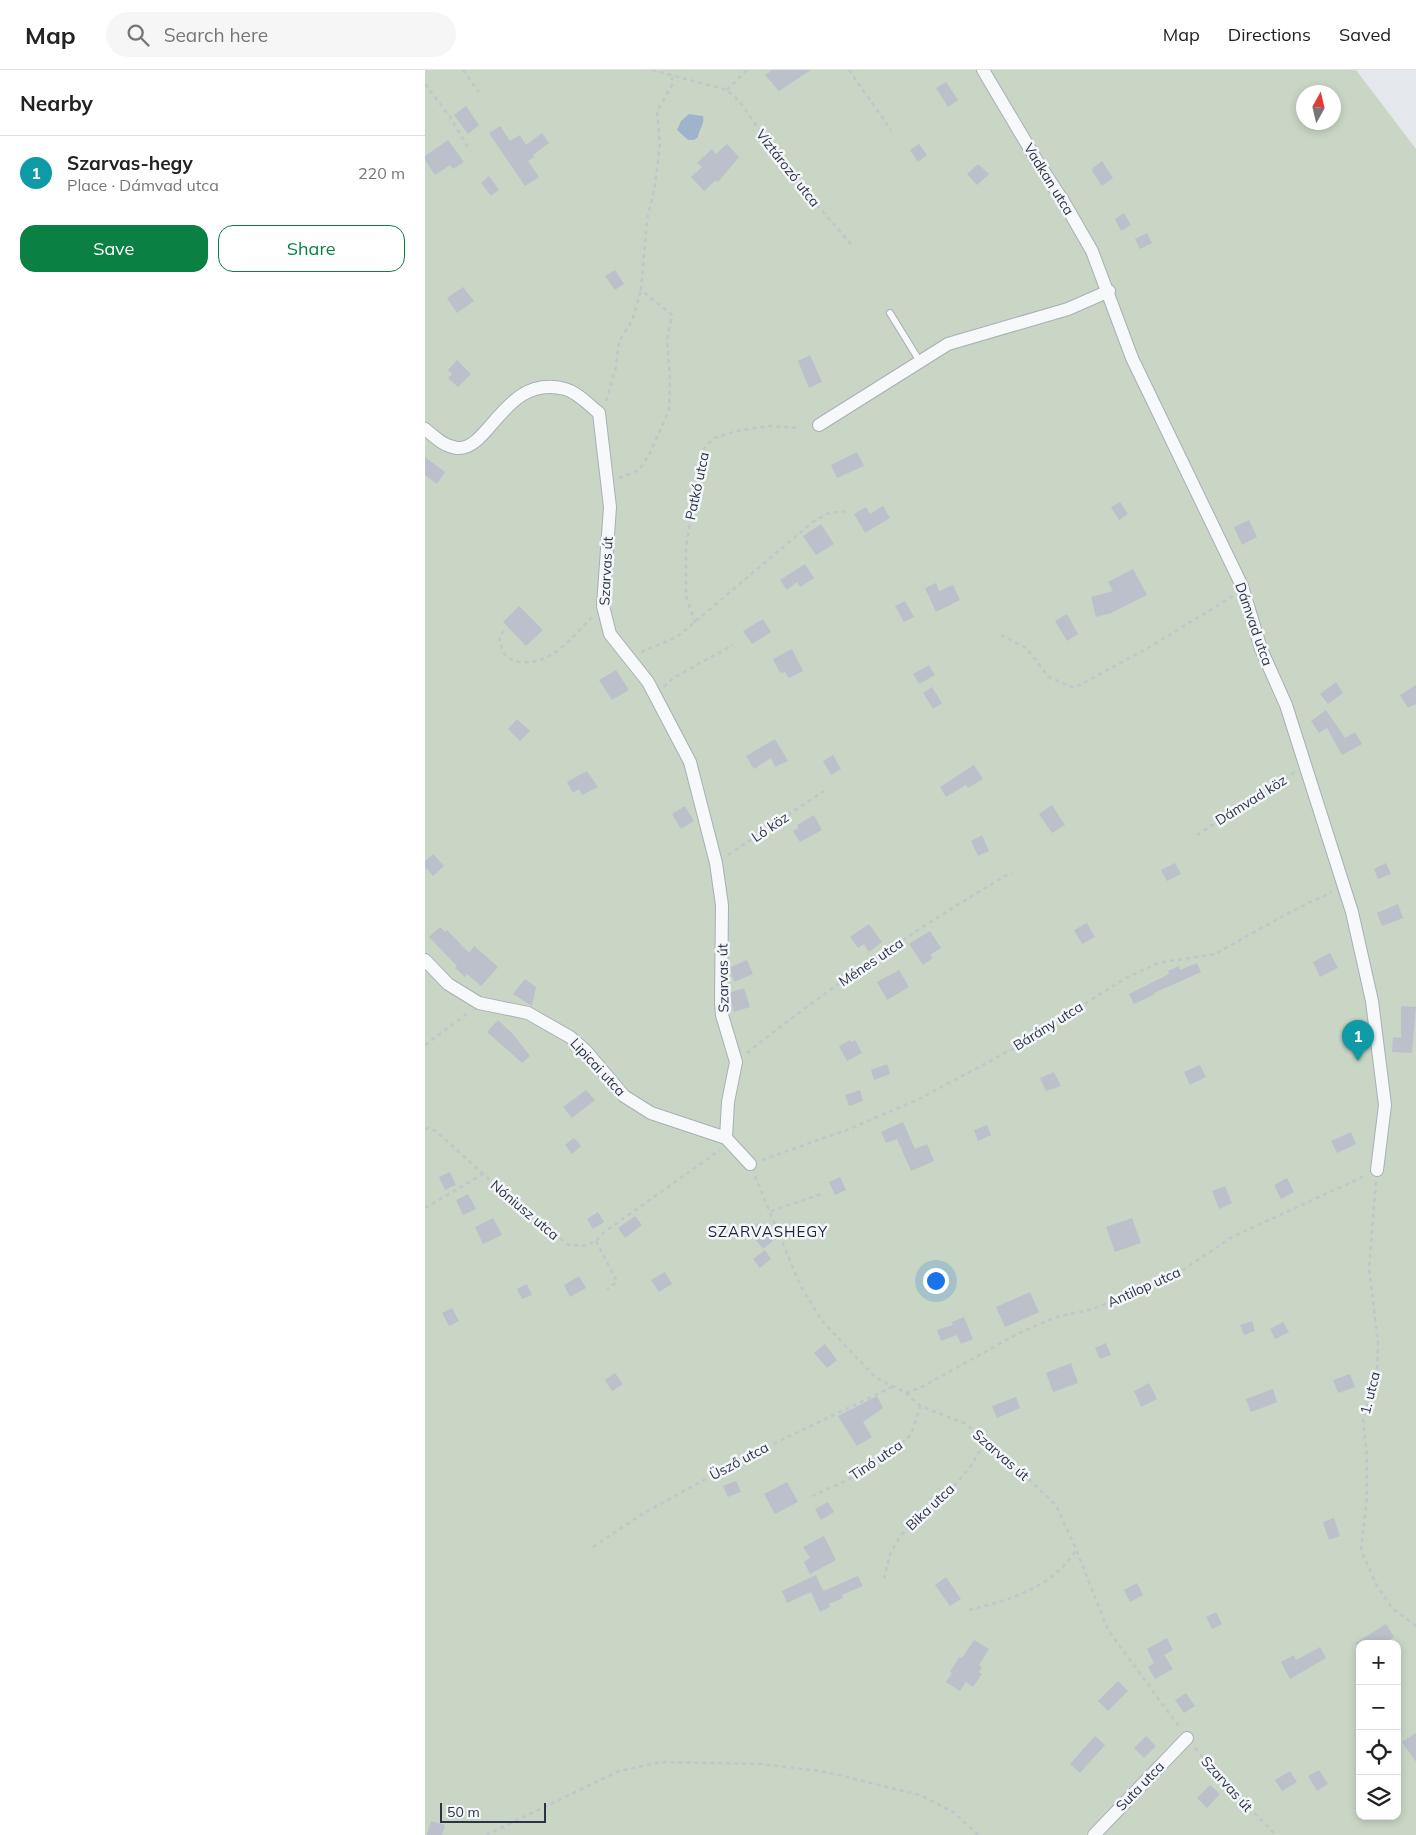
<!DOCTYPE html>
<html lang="en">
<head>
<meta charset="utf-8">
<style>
	:root { --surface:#fff; --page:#f6f6f6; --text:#222; --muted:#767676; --line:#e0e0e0; --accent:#0b8043 }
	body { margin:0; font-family:Mulish,sans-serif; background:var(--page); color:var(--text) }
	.controls { position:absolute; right:15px; bottom:15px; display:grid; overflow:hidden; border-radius:10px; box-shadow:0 2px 8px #0003 }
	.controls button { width:45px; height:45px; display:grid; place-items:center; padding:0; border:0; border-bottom:1px solid var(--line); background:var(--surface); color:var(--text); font:25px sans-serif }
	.compass { position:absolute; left:871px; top:15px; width:45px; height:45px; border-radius:50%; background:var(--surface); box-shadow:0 2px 8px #0003; rotate:8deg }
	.scale { position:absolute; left:15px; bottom:12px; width:106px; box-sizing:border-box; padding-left:5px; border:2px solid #2b3445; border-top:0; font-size:14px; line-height:18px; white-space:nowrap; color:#2b3445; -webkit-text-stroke:4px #f4f6f9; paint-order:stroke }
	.you { position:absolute; left:510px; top:1210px; width:18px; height:18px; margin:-12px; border:4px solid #fff; border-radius:50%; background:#1a73e8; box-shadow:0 0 0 8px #1a73e833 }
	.badge { display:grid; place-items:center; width:32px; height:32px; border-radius:50%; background:var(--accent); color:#fff; font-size:16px; font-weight:700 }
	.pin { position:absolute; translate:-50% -41px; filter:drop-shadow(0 1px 2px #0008) }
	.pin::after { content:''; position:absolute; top:26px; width:18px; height:15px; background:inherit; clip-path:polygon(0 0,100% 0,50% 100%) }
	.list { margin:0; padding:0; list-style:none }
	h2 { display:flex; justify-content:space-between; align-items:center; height:65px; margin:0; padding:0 20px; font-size:21px }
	h2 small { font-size:16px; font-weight:400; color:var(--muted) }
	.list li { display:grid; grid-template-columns:32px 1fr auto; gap:15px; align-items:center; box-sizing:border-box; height:75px; padding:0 20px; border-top:1px solid var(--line) }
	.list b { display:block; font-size:19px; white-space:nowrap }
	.list p { margin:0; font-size:16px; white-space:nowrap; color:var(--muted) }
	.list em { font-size:16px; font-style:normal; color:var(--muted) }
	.actions { display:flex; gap:10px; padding:15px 20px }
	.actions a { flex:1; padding:11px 0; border:1px solid var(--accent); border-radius:15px; text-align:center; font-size:18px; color:var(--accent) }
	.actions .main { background:var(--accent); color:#fff }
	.icon { flex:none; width:28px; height:28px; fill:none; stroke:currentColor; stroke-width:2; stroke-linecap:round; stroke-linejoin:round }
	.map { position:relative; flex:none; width:991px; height:1765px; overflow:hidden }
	header { display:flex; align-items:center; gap:30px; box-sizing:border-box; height:70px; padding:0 25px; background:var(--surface); border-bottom:1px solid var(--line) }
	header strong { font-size:24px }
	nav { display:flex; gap:28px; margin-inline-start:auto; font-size:18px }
	.search { width:350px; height:45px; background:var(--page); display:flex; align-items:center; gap:12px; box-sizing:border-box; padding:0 18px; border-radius:28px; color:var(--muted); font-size:19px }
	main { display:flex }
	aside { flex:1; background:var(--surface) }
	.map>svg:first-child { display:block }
</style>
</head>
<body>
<header>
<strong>Map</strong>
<div class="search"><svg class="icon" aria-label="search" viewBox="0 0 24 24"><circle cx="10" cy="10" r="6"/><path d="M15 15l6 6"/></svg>Search here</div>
<nav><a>Map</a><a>Directions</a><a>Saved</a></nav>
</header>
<main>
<aside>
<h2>Nearby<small></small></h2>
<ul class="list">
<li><span class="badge" style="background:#0f9aa8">1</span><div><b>Szarvas-hegy</b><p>Place · Dámvad utca</p></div><em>220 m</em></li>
</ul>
<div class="actions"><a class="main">Save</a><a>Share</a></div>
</aside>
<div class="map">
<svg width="991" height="1765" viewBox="0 0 991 1765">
	<rect width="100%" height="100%" fill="#e4e7ec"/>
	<path fill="#c9d6c5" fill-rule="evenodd" d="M 0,0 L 931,0 L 991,79 L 991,1765 L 0,1765 ZM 878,22 L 908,22 L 908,52 L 878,52 ZM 935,1574 L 972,1574 L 972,1746 L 935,1746 Z"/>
	<path fill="#9fb4cc" d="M 264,44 L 278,46 C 280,54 274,59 273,67 L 269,70 L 263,70 L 252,60 L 256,51 Z"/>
	<g fill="#bbc0ca">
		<path d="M 347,0 L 386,0 L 354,21 L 340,5 Z"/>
		<path d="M 521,12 L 533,30 L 523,37 L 511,18 Z"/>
		<path d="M 41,36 L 54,55 L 43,64 L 29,45 Z"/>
		<path d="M 75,56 L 85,71 L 95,65 L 101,75 L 117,63 L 124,73 L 108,85 L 109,87 L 103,91 L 114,107 L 100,116 L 64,63 Z"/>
		<path d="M 23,70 L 39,92 L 28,99 L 25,95 L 10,105 L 0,90 L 0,86 Z"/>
		<path d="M 302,74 L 314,87 L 293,112 L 291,110 L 279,121 L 266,107 L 277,97 L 272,93 L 287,79 L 291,84 Z"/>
		<path d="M 494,74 L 502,85 L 493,92 L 485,80 Z"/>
		<path d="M 677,91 L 688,108 L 677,116 L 667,101 L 668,98 Z"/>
		<path d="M 553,94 L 564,104 L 552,115 L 542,104 Z"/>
		<path d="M 64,106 L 74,120 L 66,126 L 56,113 Z"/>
		<path d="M 699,143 L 706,155 L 696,161 L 690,149 Z"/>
		<path d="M 722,163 L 727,173 L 715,179 L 710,169 Z"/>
		<path d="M 190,200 L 199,214 L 190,220 L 180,206 Z"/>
		<path d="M 38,217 L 49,231 L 32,243 L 22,228 Z"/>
		<path d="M 385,285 L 397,312 L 384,318 L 373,291 Z"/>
		<path d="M 32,290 L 46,304 L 33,317 L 23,308 L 27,304 L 23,300 Z"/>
		<path d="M 432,382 L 439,396 L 412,408 L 406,395 Z"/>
		<path d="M 0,387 L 20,402 L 12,414 L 0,405 Z"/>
		<path d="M 695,432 L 703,444 L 694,450 L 686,437 Z"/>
		<path d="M 458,436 L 465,448 L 440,463 L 429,444 L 441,437 L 445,444 Z"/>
		<path d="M 824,450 L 832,467 L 817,475 L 809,457 Z"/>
		<path d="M 396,454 L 409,474 L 391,485 L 378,466 Z"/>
		<path d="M 380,494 L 389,508 L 375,517 L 372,512 L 362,520 L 355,510 Z"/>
		<path d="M 708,499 L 722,525 L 686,543 L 671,547 L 666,527 L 688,521 L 683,512 Z"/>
		<path d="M 511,513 L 514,521 L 528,515 L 535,530 L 511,542 L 500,518 Z"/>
		<path d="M 480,531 L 489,547 L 479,552 L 470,536 Z"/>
		<path d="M 94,536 L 118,560 L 101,576 L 78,552 Z"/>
		<path d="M 642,544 L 653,564 L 642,571 L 630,551 Z"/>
		<path d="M 338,549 L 346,562 L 327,574 L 318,561 Z"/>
		<path d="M 367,579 L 378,601 L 364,608 L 360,602 L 357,603 L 354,601 L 348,589 Z"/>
		<path d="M 504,595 L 510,605 L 494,614 L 488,604 Z"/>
		<path d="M 191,600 L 204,620 L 187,630 L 174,610 Z"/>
		<path d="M 911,612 L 918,623 L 903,634 L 895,624 Z"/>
		<path d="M 991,615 L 991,634 L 983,638 L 975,625 Z"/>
		<path d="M 507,617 L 517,633 L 508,639 L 498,623 Z"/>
		<path d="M 901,640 L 920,668 L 930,662 L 937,674 L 917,685 L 902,658 L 894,663 L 886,651 Z"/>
		<path d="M 92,649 L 105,661 L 95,671 L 83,659 Z"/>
		<path d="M 350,669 L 363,691 L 350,697 L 346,688 L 329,699 L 321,686 Z"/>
		<path d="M 408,685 L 416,699 L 406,705 L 398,691 Z"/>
		<path d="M 549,695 L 558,709 L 543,718 L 541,715 L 521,727 L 515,717 Z"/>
		<path d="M 162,701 L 173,717 L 157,725 L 154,719 L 148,723 L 142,712 Z"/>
		<path d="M 627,735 L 640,755 L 627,763 L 614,744 Z"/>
		<path d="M 260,736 L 269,751 L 256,759 L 247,744 Z"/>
		<path d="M 389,745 L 397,760 L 375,772 L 368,761 L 373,758 L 372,755 Z"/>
		<path d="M 557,765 L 564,781 L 553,786 L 546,771 Z"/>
		<path d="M 8,784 L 19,796 L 8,806 L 0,797 L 0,791 Z"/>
		<path d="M 750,793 L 756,804 L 742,811 L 736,800 Z"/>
		<path d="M 961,793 L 966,804 L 953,809 L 949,799 Z"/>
		<path d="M 973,834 L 978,848 L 957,856 L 952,843 Z"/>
		<path d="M 662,853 L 670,867 L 657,874 L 649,860 Z"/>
		<path d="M 444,854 L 457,872 L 444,882 L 439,874 L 433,878 L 425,867 Z"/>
		<path d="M 15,857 L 20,862 L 22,860 L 44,883 L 49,876 L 73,897 L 56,916 L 42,904 L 40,907 L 30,898 L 32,896 L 4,867 Z"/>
		<path d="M 505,861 L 516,878 L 505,885 L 508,888 L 498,895 L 484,874 Z"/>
		<path d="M 905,883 L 913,898 L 895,907 L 888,892 Z"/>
		<path d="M 322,890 L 328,904 L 309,912 L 304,898 Z"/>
		<path d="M 772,893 L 776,902 L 729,923 L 730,924 L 709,934 L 704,924 L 744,904 L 743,901 L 754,896 L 755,900 Z"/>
		<path d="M 474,900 L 484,917 L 462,930 L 452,912 Z"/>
		<path d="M 100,909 L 111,917 L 107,936 L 88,924 Z"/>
		<path d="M 319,918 L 325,937 L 309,942 L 304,923 Z"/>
		<path d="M 976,936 L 991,937 L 987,983 L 967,982 L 968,967 L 976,968 Z"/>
		<path d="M 73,950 L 88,964 L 105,986 L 97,993 L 62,962 Z"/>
		<path d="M 425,970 L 426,972 L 430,970 L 437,983 L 422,991 L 414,976 Z"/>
		<path d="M 462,994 L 465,1004 L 449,1010 L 446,1000 Z"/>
		<path d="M 775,995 L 781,1007 L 765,1015 L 759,1002 Z"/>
		<path d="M 629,1002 L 636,1016 L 621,1021 L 615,1008 Z"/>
		<path d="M 161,1020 L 170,1030 L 147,1048 L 138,1037 Z"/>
		<path d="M 435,1020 L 438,1031 L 424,1036 L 420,1025 Z"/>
		<path d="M 478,1052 L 490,1079 L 502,1074 L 509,1091 L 486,1101 L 472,1069 L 461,1073 L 456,1062 Z"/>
		<path d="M 562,1055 L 566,1065 L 553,1071 L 549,1060 Z"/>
		<path d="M 926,1062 L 931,1074 L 912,1083 L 906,1071 Z"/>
		<path d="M 149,1068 L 156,1076 L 147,1084 L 140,1075 Z"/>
		<path d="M 25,1102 L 31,1115 L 20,1120 L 14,1107 Z"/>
		<path d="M 415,1107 L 421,1120 L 410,1125 L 404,1112 Z"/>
		<path d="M 862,1108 L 869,1122 L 856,1129 L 849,1115 Z"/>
		<path d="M 800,1116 L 807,1133 L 794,1139 L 787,1121 Z"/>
		<path d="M 43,1124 L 51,1139 L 38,1145 L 31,1130 Z"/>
		<path d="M 173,1142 L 179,1152 L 168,1159 L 162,1149 Z"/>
		<path d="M 210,1146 L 217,1155 L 200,1168 L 193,1158 Z"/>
		<path d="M 68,1148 L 77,1165 L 58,1174 L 50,1157 Z"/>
		<path d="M 707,1148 L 716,1173 L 690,1182 L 681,1157 Z"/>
		<path d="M 333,1153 L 348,1171 L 338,1179 L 324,1161 Z"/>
		<path d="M 340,1180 L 346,1189 L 335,1198 L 328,1189 Z"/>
		<path d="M 240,1202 L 247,1214 L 234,1222 L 226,1210 Z"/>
		<path d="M 154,1206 L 161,1218 L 145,1227 L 139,1215 Z"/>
		<path d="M 102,1214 L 107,1225 L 97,1229 L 92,1219 Z"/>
		<path d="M 605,1222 L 614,1242 L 580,1257 L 571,1237 Z"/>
		<path d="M 27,1238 L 34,1251 L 24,1256 L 17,1243 Z"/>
		<path d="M 539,1247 L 548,1269 L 536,1274 L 532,1265 L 516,1271 L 512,1260 L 528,1255 L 527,1252 Z"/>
		<path d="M 827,1251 L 830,1261 L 819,1265 L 815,1255 Z"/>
		<path d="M 858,1252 L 864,1262 L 850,1269 L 845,1259 Z"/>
		<path d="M 681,1273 L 686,1285 L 675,1289 L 670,1278 Z"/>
		<path d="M 400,1274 L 412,1290 L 402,1298 L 389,1283 Z"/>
		<path d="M 646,1293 L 653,1313 L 628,1322 L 621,1303 Z"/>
		<path d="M 190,1303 L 198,1314 L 187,1321 L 180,1310 Z"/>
		<path d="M 925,1304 L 930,1317 L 913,1323 L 908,1310 Z"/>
		<path d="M 724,1313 L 732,1329 L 716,1337 L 709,1321 Z"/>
		<path d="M 848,1319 L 852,1332 L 826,1342 L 821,1329 Z"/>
		<path d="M 452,1326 L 458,1338 L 438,1352 L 447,1367 L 432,1376 L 413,1346 Z"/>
		<path d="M 591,1327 L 595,1338 L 572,1348 L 567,1336 Z"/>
		<path d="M 311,1411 L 316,1422 L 303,1427 L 298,1416 Z"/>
		<path d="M 362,1412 L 373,1432 L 350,1444 L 339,1424 Z"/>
		<path d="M 403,1432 L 409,1442 L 396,1450 L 390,1439 Z"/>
		<path d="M 909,1448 L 915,1466 L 904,1470 L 898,1452 Z"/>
		<path d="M 399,1466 L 411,1490 L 385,1504 L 379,1492 L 385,1488 L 378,1477 Z"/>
		<path d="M 391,1505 L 398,1521 L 433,1506 L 438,1516 L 417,1525 L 418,1528 L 404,1534 L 405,1537 L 395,1542 L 386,1522 L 362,1533 L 357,1521 Z"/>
		<path d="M 521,1507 L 536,1529 L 525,1536 L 510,1515 Z"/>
		<path d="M 712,1513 L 718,1525 L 705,1532 L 699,1520 Z"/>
		<path d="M 791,1542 L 797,1554 L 787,1559 L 781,1547 Z"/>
		<path d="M 961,1554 L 969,1567 L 958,1574 L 929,1574 Z"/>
		<path d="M 742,1568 L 748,1580 L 739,1585 L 748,1599 L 730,1609 L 723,1597 L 729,1593 L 722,1579 Z"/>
		<path d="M 549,1570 L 564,1579 L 554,1595 L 557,1597 L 554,1602 L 557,1604 L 548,1617 L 541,1612 L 535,1621 L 521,1612 L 527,1603 L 525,1602 L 534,1587 L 537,1588 Z"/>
		<path d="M 895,1577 L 901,1588 L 865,1609 L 856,1592 L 869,1585 L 871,1590 Z"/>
		<path d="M 693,1611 L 703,1621 L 683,1641 L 673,1631 Z"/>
		<path d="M 761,1623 L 770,1636 L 759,1643 L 750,1630 Z"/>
		<path d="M 991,1663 L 991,1692 L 977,1672 Z"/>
		<path d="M 670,1666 L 680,1675 L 655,1703 L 645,1694 Z"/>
		<path d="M 721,1666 L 731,1676 L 719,1688 L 709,1678 Z"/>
		<path d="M 894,1700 L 903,1714 L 892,1721 L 883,1706 Z"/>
		<path d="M 865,1701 L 872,1712 L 857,1721 L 850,1710 Z"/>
		<path d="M 785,1715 L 795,1724 L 782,1738 L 772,1728 Z"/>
		<path d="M 6,1751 L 20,1755 L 17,1765 L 2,1765 Z"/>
	</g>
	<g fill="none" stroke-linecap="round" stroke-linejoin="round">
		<defs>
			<path id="lane" d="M 465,243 L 494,290"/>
			<g id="street">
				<path d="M 558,0 L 612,91 L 640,134 L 667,181 L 707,288 L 817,516 L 836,579 L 861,635 L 927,842 L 947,931 L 960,1035 L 952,1100"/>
				<path d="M 394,355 L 523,274 L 643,239 L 684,221"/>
				<path d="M 0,359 C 10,367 18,376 32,378 C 65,381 80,303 140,319 C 152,322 164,335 174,343 L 185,437 L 178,536 L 185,564 L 223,612 L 265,692 L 291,793 L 297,835 L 296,932 L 297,945 L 311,992 L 303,1032 L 301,1068 L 325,1094"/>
				<path d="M 0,890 L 23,914 L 54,933 L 103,943 L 145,967 L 160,980 L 199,1026 L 226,1043 L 301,1068"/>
				<path d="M 669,1765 L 762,1668"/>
			</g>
		</defs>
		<use href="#lane" stroke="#a9aeb7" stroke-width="8"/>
		<use href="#street" stroke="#a9aeb7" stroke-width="14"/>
		<g stroke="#c2c5cb" stroke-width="2.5" stroke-dasharray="4 4" stroke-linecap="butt">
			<path d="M 38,0 L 54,22"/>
			<path d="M 227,0 L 302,20 L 315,32 L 370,110 L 426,174"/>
			<path d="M 424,0 L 466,60"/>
			<path d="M 0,14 L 25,47 L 45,81"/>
			<path d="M 302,20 L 322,0"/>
			<path d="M 181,331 L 191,297 L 194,271 L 207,251 L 216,220"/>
			<path d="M 194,408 L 214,400 L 224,385 L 244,340 L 245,309 L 242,269 L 247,245 L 216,220 L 222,150 L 230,116 L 235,73 L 232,41 L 247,15 L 247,7"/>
			<path d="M 270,553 L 261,526 L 261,476 L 278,380 L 289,368 L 312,361 L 343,356 L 375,358"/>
			<path d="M 79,561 L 74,567 C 77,581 79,589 94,592 C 127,596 147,567 168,546"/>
			<path d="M 576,565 L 601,578 L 624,607 L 649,618 L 723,578 L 808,526"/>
			<path d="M 216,582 L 252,567 L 389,451 L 404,443 L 424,441"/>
			<path d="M 239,617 L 248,608 L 308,575"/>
			<path d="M 772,765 L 870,702"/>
			<path d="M 303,785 L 399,721"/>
			<path d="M 0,975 L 43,943"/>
			<path d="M 322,983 C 406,916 495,856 587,802"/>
			<path d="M 0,1059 L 3,1058 L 11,1061 L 99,1141 L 144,1175 L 159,1176 L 171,1171 L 178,1163 L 295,1080"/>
			<path d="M 337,1090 L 424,1059 L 492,1030 L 597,974 L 699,909 L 733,893 L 790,884 L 867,841 L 907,822"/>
			<path d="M 330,1106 L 375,1215 L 397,1251 L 450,1307 L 481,1323 L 495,1336 L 539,1353 L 562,1370 L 631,1435 L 651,1479 L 683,1560 L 755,1658"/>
			<path d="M 951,1112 L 944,1198 L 953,1272 L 952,1307 L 938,1349 L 942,1388 L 942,1427 L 936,1480 L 951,1514 L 967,1538 L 991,1556"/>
			<path d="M 0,1138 L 58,1104"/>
			<path d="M 346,1141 L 399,1123"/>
			<path d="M 171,1171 L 192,1212 L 182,1219"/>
			<path d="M 481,1323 L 495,1318 L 592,1264 L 631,1247 L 668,1239 L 749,1206 L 807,1167 L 942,1105"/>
			<path d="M 387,1426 L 423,1410 L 481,1370 L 487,1362 L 495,1337"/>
			<path d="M 168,1477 L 217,1444 L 319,1388 L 467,1317"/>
			<path d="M 459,1509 L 465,1484 L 476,1465 L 529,1416 L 545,1397 L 562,1370"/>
			<path d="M 544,1540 C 585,1530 628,1517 651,1480"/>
			<path d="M 770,1678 L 796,1709 L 851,1765"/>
			<path d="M 61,1765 L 194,1701 L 237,1692 L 336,1694 L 401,1702 L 495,1725 L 528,1742 L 553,1765"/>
		</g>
		<use href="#lane" stroke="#f7f8fa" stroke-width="6"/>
		<use href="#street" stroke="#f7f8fa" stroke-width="12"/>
	</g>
	<g text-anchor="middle" stroke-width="5" stroke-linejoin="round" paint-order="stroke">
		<g font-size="14" fill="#2b3445" stroke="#f4f6f9">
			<text transform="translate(363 98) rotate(52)" y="5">Víztározó utca</text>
			<text transform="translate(624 109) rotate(58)" y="5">Vadkan utca</text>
			<text transform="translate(272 416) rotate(-78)" y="5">Patkó utca</text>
			<text transform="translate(181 501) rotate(-87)" y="5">Szarvas út</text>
			<text transform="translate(829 554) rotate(71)" y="5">Dámvad utca</text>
			<text transform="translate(826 730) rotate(-32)" y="5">Dámvad köz</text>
			<text transform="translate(345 757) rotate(-34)" y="5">Ló köz</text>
			<text transform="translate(446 892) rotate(-34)" y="5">Ménes utca</text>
			<text transform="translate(298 908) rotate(-91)" y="5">Szarvas út</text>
			<text transform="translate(623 956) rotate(-32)" y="5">Bárány utca</text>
			<text transform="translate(173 997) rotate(47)" y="5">Lipicai utca</text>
			<text transform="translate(100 1140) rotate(40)" y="5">Nóniusz utca</text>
			<text transform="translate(719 1217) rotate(-24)" y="5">Antilop utca</text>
			<text transform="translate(945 1323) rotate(-76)" y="5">1. utca</text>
			<text transform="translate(576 1385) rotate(41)" y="5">Szarvas út</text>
			<text transform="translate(451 1390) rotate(-34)" y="5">Tinó utca</text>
			<text transform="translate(314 1391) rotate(-28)" y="5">Üsző utca</text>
			<text transform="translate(505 1437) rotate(-43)" y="5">Bika utca</text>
			<text transform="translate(802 1714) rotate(48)" y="5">Szarvas út</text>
			<text transform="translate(715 1716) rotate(-46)" y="5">Suta utca</text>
		</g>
		<g font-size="15" letter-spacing="1" fill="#1d2536" stroke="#f4f6f9">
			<text x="343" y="1167">SZARVASHEGY</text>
		</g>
	</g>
</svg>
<div class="controls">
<button>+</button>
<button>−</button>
<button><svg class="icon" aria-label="locate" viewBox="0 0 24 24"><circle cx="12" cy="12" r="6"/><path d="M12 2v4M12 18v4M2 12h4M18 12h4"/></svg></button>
<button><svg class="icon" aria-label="layers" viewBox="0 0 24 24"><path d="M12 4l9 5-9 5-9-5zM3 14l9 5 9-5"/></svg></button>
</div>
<svg class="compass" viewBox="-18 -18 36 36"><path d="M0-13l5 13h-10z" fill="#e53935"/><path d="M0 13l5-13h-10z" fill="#767676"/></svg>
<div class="scale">50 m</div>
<div class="you"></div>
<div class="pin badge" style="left:933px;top:991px;background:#0f9aa8">1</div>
</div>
</main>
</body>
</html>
